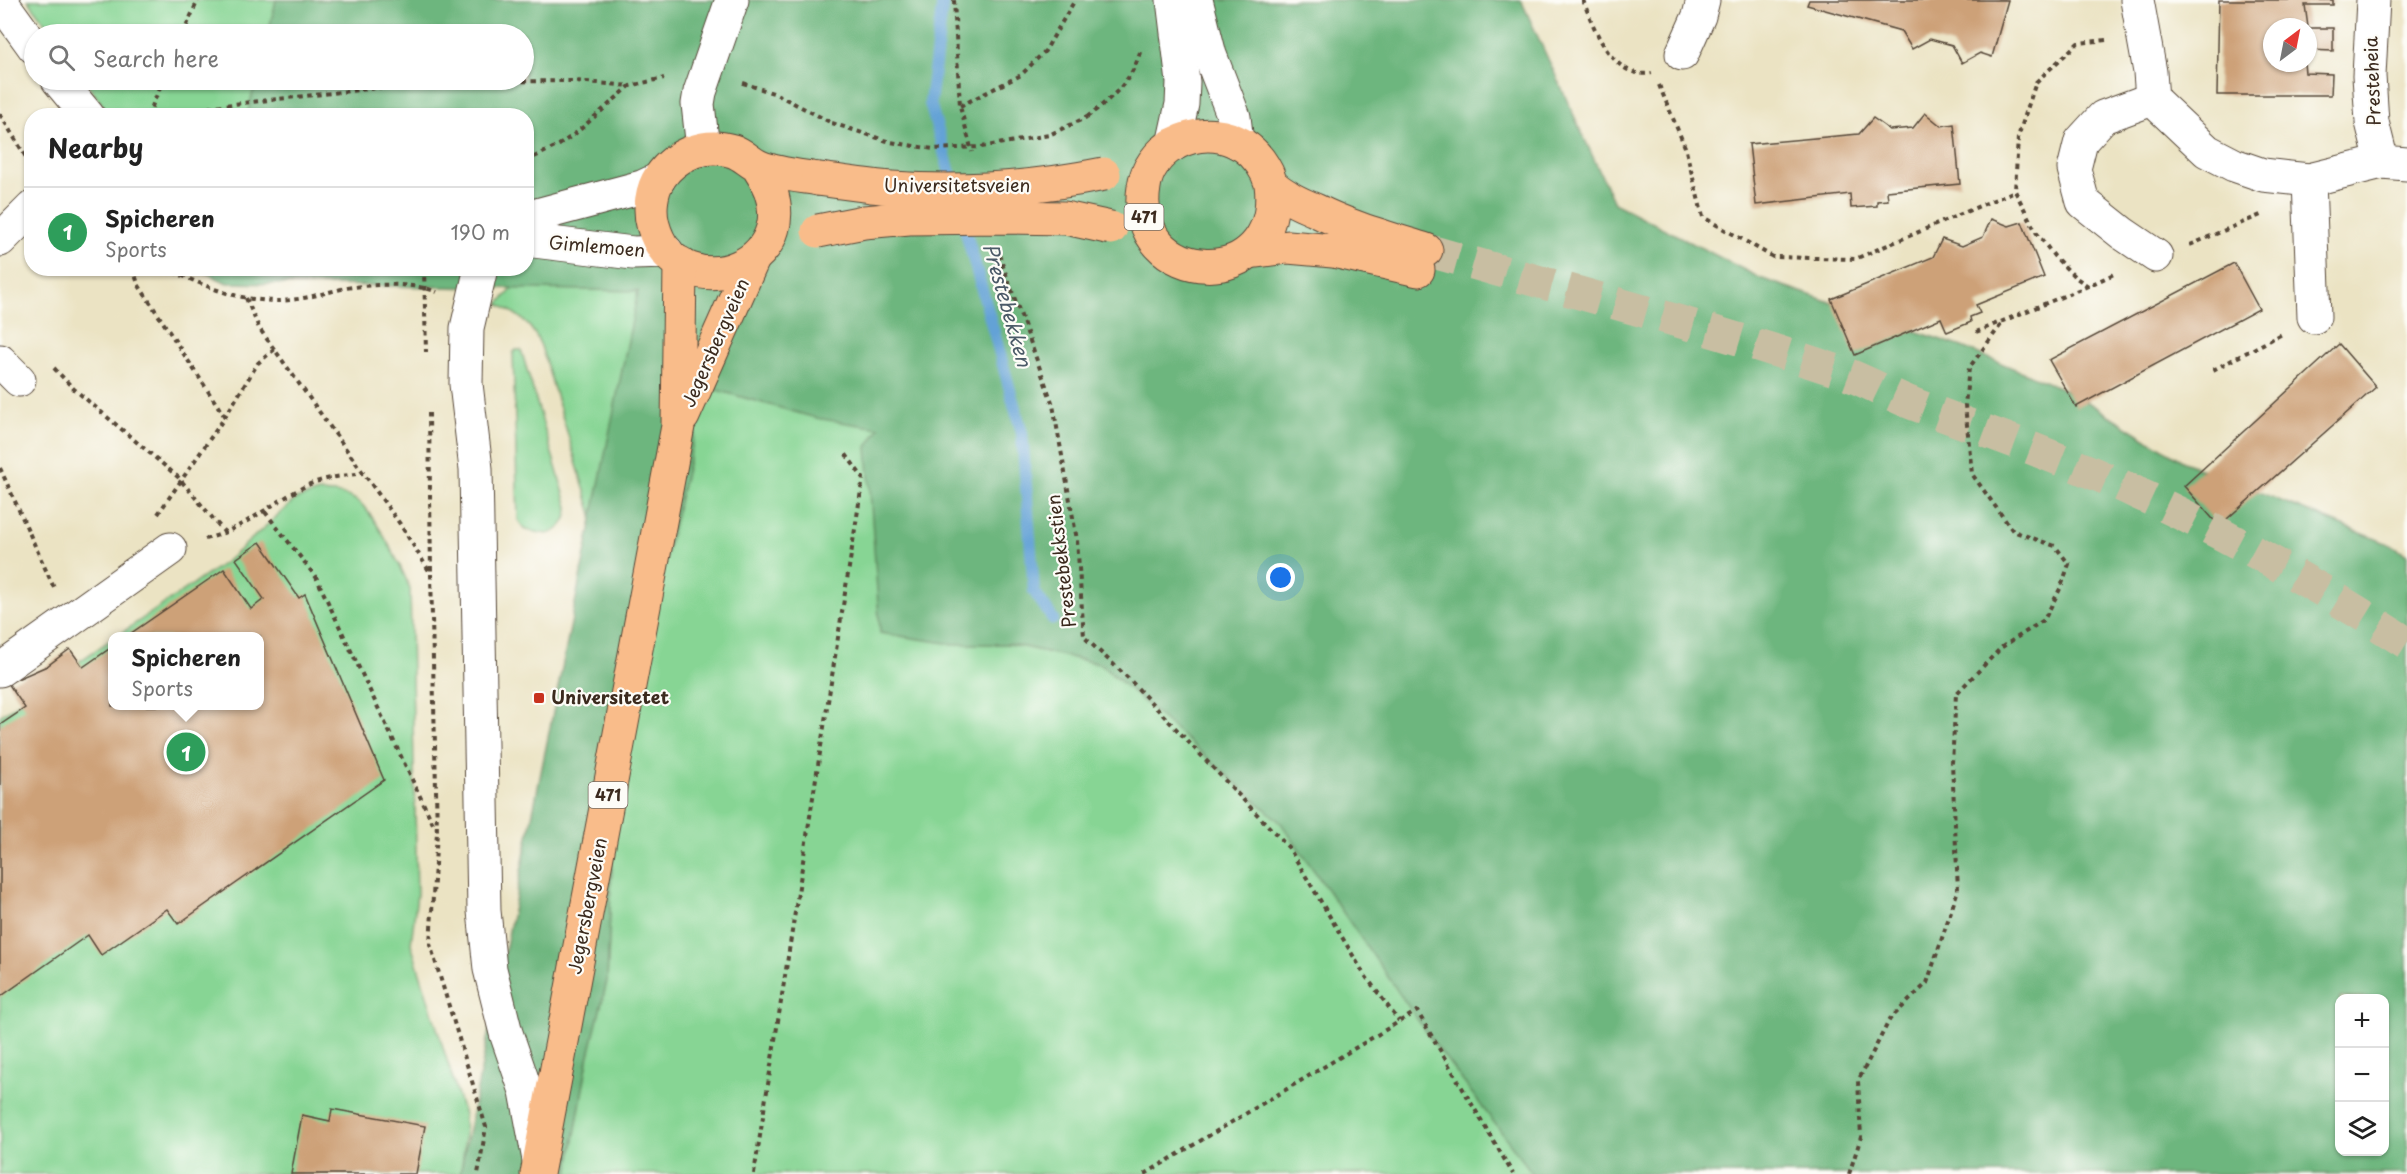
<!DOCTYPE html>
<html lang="en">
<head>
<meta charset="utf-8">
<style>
	:root { --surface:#fff; --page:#f6f6f6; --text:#222; --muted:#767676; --line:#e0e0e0; --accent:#c8321e }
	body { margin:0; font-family:"Playpen Sans",sans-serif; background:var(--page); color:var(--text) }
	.controls { position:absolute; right:18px; bottom:18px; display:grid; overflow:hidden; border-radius:12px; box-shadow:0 2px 4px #0004 }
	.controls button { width:54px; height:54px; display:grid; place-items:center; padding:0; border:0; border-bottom:2px solid var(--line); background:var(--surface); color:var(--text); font:30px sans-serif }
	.compass { position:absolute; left:2263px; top:18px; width:54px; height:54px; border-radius:50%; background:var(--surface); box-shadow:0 2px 4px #0004; rotate:32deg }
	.you { position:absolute; left:1281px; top:578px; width:21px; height:21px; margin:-15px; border:4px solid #fff; border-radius:50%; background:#1a73e8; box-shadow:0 0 0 9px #1a73e833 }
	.badge { display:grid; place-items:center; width:39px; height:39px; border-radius:50%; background:var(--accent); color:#fff; font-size:20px; font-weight:700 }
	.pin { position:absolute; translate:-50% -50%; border:3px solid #fff; box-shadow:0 2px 6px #0006 }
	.popup { position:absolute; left:108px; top:632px; width:156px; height:78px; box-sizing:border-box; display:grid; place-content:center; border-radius:12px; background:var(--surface); filter:drop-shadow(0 2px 4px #0005); font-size:20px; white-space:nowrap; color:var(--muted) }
	.popup b { font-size:22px; color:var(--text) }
	.popup::after { content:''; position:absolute; left:50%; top:100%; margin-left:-12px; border:12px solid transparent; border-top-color:var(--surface) }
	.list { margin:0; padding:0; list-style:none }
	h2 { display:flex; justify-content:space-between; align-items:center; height:78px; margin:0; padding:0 24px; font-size:26px }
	h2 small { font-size:20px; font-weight:400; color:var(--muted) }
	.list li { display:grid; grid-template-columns:39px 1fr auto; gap:18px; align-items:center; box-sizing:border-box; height:90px; padding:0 24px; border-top:2px solid var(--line) }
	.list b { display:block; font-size:22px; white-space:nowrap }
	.list p { margin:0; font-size:20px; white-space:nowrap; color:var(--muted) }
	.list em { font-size:20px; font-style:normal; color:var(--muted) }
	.icon { flex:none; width:33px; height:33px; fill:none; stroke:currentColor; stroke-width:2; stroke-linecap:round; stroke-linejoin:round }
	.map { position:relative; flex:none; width:2407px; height:1174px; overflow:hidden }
	.search { position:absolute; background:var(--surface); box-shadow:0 2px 4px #0004; left:24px; top:24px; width:510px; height:66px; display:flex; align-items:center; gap:15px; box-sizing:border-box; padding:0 21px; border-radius:33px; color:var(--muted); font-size:22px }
	.panel { position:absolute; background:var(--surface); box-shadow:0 2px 4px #0004; left:24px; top:108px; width:510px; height:168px; border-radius:24px }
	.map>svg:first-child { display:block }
</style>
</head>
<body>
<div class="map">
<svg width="2407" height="1174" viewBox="0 0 2407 1174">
	<rect width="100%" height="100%" fill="#fdfcf7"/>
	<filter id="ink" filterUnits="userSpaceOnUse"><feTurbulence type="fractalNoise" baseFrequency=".0167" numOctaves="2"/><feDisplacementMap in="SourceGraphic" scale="12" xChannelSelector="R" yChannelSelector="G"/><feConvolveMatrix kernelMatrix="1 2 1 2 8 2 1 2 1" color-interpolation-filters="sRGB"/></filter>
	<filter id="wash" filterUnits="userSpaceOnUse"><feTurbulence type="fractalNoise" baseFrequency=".008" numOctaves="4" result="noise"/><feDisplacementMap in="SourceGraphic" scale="24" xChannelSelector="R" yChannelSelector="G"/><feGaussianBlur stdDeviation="1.35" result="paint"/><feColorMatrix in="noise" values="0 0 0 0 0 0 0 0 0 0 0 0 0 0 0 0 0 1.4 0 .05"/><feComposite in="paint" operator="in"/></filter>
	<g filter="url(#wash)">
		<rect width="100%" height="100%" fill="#ebe3c3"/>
		<g fill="#87d594" stroke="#618059" stroke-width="1.5">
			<path d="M 28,0 L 517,0 L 562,52 L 526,116 L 113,115 L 104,107 L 84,80 L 524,80 L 524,34 L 53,34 Z"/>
			<path d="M 855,269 L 952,643 L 1010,644 L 1100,664 L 1117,679 L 1219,741 L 1406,975 L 1535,1174 L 568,1174 L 588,1059 L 607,981 L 616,770 L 705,387 Z"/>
			<path d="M 526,275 L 631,283 L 639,294 L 604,554 L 541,346 C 532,324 519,315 498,304 Z"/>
			<path d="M 516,350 L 521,350 L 522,353 L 568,507 C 568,521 560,531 547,534 L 525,530 L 518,520 L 513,353 Z"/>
			<path d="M 319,492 C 332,493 344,493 356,500 C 373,510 403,570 410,589 L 417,894 L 411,944 L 464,1115 L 465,1137 L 461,1174 L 0,1174 L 0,716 L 112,639 L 112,706 L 260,706 L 260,636 L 117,636 L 227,561 L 296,499 Z"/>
		</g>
		<path fill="#6db67e" stroke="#54704e" stroke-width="1.5" fill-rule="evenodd" d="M 276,0 L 1521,0 L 1614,203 L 1760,278 L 1962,347 L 2073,393 L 2184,462 L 2391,545 L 2407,555 L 2407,1174 L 1533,1174 L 1431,1039 L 1281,823 L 1101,664 L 1010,644 L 953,644 L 880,633 L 867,447 L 879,428 L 816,418 L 706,387 L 616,770 L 607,981 L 588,1059 L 568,1174 L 460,1174 L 638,291 L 227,283 L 198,269 L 526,268 L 526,116 L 247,115 L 256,80 L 524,80 L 524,34 L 268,34 ZM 2340,998 L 2384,998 L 2384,1152 L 2340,1152 Z"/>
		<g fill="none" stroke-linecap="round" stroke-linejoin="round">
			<g stroke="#64a2d6" stroke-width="12">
				<path d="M 943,0 L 930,103 L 954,187"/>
				<path d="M 962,218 L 1022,433 L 1034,591 L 1053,619"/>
			</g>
		</g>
		<g id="blocks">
			<g fill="#cda178">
				<path d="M 1809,0 L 2008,0 L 1992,57 L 1980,53 L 1962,63 L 1952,45 L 1930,39 L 1912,49 L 1901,31 L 1807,5 Z"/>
				<path d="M 2219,0 L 2333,0 L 2333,5 L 2305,5 L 2308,27 L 2272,27 L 2272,63 L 2304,63 L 2305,73 L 2332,74 L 2331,95 L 2217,95 Z"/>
				<path d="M 2308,28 L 2333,28 L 2333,51 L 2308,50 Z"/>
				<path d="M 1925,113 L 1941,126 L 1954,124 L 1960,184 L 1887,191 L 1888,200 L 1877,201 L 1877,206 L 1851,208 L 1850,194 L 1756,205 L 1749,144 L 1859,134 L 1873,118 L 1890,130 L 1913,128 Z"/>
				<path d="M 1991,219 L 2009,226 L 2022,222 L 2044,277 L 1976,305 L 1980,313 L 1970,317 L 1971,322 L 1947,332 L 1941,318 L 1855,355 L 1831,299 L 1933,257 L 1942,239 L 1962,246 L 1983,237 Z"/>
				<path d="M 2234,263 L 2259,309 L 2076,407 L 2049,360 Z"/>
				<path d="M 2339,344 L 2376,387 L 2219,526 L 2184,486 Z"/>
				<path d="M 260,542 L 299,598 L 305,594 L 384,780 L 178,924 L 167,909 L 101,955 L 88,935 L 0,997 L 0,725 L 25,708 L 8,683 L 47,666 L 70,649 L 83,667 L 112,647 L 112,706 L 260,706 L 260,636 L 127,636 L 224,569 L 251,609 L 264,599 L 236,559 Z"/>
				<path d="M 332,1109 L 425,1126 L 416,1174 L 291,1174 L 302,1115 L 330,1121 Z"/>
			</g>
		</g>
	</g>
	<g filter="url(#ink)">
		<use href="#blocks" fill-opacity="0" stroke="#554637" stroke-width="1.5"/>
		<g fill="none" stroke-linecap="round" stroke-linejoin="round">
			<path stroke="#c8bea2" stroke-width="33" stroke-dasharray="33 16" stroke-linecap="butt" d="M 1426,250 C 1564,289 1704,326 1841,372 C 1867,381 1892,396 1919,406 C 1992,434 2066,459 2137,493 C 2231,536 2320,587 2407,643"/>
			<defs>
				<g id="minor">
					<path d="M 0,0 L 34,47"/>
					<path d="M 1173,0 L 1183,82 L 1182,104 L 1173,145"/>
					<path d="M 1196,0 L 1210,55 L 1234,117 L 1237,142"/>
					<path d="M 2137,0 L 2150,72 L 2152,99 L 2207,151 L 2234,165 L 2263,175 L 2309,180 L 2382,162 L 2407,164"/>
					<path d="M 2373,0 L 2369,76 L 2372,122 L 2382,162"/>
					<path d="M 1682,54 L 1699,16 L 1703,0"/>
					<path d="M 58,80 L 88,116"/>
					<path d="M 2152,99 L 2103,117 L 2081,141 L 2074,169 L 2083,202 L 2122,233 L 2156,256"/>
					<path d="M 703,149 L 698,104 L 700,92 L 732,0"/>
					<path d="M 2309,180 L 2314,317"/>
					<path d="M 526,218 L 642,187 L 659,179"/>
					<path d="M 0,240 L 32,208"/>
					<path d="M 526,240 L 633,253 L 667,252"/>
					<path d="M 481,268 L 467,328 L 466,384 L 476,469 L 484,911 L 490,969 L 506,1033 L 526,1091 L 539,1160"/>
					<path d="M 0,361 L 19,380"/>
					<path d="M 0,670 L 170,549"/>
				</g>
				<g id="major">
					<path d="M 758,167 C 823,262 678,318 653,225 C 649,210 651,190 660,177 C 676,154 705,142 733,151 C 743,154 750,163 760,167 C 777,174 800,176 818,179"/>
					<path d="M 1271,184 C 1284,298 1128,286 1144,187 C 1146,170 1158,153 1174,144 C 1193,134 1215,132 1235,141 C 1249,147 1260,159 1267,173 C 1269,177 1269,181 1272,185 C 1276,189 1282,193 1287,196 C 1295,202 1306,206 1315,210 C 1351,228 1388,238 1426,250"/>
					<path d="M 1249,252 L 1288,247 L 1333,251 L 1418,270"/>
					<path d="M 683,416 L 753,259"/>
					<path d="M 537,1174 L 678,426 L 680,263"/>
				</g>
			</defs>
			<use href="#minor" stroke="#554637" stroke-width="35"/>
			<use href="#major" stroke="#554637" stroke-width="35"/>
			<g stroke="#554637" stroke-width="4" stroke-dasharray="4.5 4.5" stroke-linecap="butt">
				<path d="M 954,0 L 960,106 L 972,152"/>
				<path d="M 1583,0 C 1594,29 1613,81 1652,73"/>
				<path d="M 183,34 L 198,0"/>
				<path d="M 2106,40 L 2078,43 L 2036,82 L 2018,137 L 2015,191 L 2036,232 L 2054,256 L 2075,277 L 2088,286 L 2116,273"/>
				<path d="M 743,83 L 776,94 L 832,123"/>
				<path d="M 1659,85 L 1685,147 L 1703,217 L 1773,257 L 1855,259 L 2015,191"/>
				<path d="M 960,106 L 1021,75 L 1045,51 L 1075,0"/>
				<path d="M 0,114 L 32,167"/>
				<path d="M 148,116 L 163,80"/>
				<path d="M 174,116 L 215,106 L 430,82 L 576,81 L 630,86"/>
				<path d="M 1087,117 C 1110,99 1132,82 1140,52"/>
				<path d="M 526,161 L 559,145 L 576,133 L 630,86 L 664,78"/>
				<path d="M 2190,245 L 2263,214"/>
				<path d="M 999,255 L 1053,405 L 1077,540 L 1084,637 L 1127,677 L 1289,848 L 1364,974 L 1399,1021"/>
				<path d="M 133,268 L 138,284 L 225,417"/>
				<path d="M 165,268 C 203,285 236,301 279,301 C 303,300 323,293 346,288 C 372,284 414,282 437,292"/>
				<path d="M 424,268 L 426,352"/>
				<path d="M 246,298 L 259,328 L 400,524 L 431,574 L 437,832 L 430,944 L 486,1127 L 478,1174"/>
				<path d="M 1976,332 L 2088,286"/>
				<path d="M 54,368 L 74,389 L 178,477 L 226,534"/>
				<path d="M 2213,370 L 2282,334"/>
				<path d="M 429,413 L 431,574"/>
				<path d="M 0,468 L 54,588"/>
				<path d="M 265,512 L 316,577 L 435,828"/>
				<path d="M 158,514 L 225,417 L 258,363 L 275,349"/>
				<path d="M 205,539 C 241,530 268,506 300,489 C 319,478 342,476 363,473"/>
				<path d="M 754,1174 L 863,478 L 845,453"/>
				<path d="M 1145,1174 L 1417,1011 L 1513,1174"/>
				<path d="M 1849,1174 L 1861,1137 L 1858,1081 L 1890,1019 L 1927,983 L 1958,890 L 1952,763 L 1956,694 L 2002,647 L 2044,620 L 2061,587 L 2069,564 L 2055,546 L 2013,531 L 1972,474 L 1965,405 L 1969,368 L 2003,322"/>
			</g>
			<use href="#minor" stroke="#fff" stroke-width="33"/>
			<use href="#major" stroke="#f9bc8a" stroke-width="33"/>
			<defs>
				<g id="major-bridge">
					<path d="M 818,179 C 843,182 867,186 892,188 C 963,193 1035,188 1104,174"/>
					<path d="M 818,231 L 864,222 L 909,218 L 1003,217 L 1065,218 L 1111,228"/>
				</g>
			</defs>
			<use href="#major-bridge" stroke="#554637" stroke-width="35" stroke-linecap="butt"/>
			<path stroke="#554637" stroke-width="4" stroke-dasharray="4.5 4.5" stroke-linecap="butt" d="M 832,123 L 890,142 L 933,149 L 981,147 L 1049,135 L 1087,117"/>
			<use href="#major-bridge" stroke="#f9bc8a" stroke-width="33"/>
		</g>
	</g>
	<rect fill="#c8321e" stroke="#fdfcf7" stroke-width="2" x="533" y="692" width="12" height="12" rx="3"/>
	<g text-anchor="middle" stroke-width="4.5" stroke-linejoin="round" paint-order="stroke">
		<g fill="#fdfcf7" stroke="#75695f" stroke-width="1.5">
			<rect x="1124.5" y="204" width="39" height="26" rx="4.5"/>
			<rect x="588.5" y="782" width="39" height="26" rx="4.5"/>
		</g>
		<g font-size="16" font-weight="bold" fill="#3b2a1e">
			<text x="1144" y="223">471</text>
			<text x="608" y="801">471</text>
		</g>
		<g font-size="18" fill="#3b2a1e" stroke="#fdfcf7">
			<text transform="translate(2373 81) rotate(-92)" y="6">Presteheia</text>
			<text x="957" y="192">Universitetsveien</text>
			<text transform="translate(597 247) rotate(5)" y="6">Gimlemoen</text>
			<text transform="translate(716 343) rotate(-66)" y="6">Jegersbergveien</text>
			<text transform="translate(1062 561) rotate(-97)" y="6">Prestebekkstien</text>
			<text transform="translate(588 906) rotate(-79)" y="6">Jegersbergveien</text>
		</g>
		<g font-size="18" font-weight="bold" fill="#3b2a1e" stroke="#fdfcf7" text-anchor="start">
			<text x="551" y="704">Universitetet</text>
		</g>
		<g font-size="20" font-style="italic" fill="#4b5a68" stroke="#fdfcf7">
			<text transform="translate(1007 305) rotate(74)" y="7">Prestebekken</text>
		</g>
	</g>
</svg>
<div class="controls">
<button>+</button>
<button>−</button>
<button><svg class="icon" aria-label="layers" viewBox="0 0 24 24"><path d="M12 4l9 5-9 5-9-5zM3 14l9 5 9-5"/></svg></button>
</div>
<svg class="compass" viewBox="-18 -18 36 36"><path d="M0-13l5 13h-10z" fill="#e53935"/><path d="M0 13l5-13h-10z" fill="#767676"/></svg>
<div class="you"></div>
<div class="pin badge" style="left:186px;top:752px;background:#2e9e5b">1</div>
<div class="popup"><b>Spicheren</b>Sports</div>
<div class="search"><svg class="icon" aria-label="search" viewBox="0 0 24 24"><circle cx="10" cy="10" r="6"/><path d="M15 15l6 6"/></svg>Search here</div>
<section class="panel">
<h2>Nearby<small></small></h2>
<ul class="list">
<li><span class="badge" style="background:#2e9e5b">1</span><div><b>Spicheren</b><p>Sports</p></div><em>190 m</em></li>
</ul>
</section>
</div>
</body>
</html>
